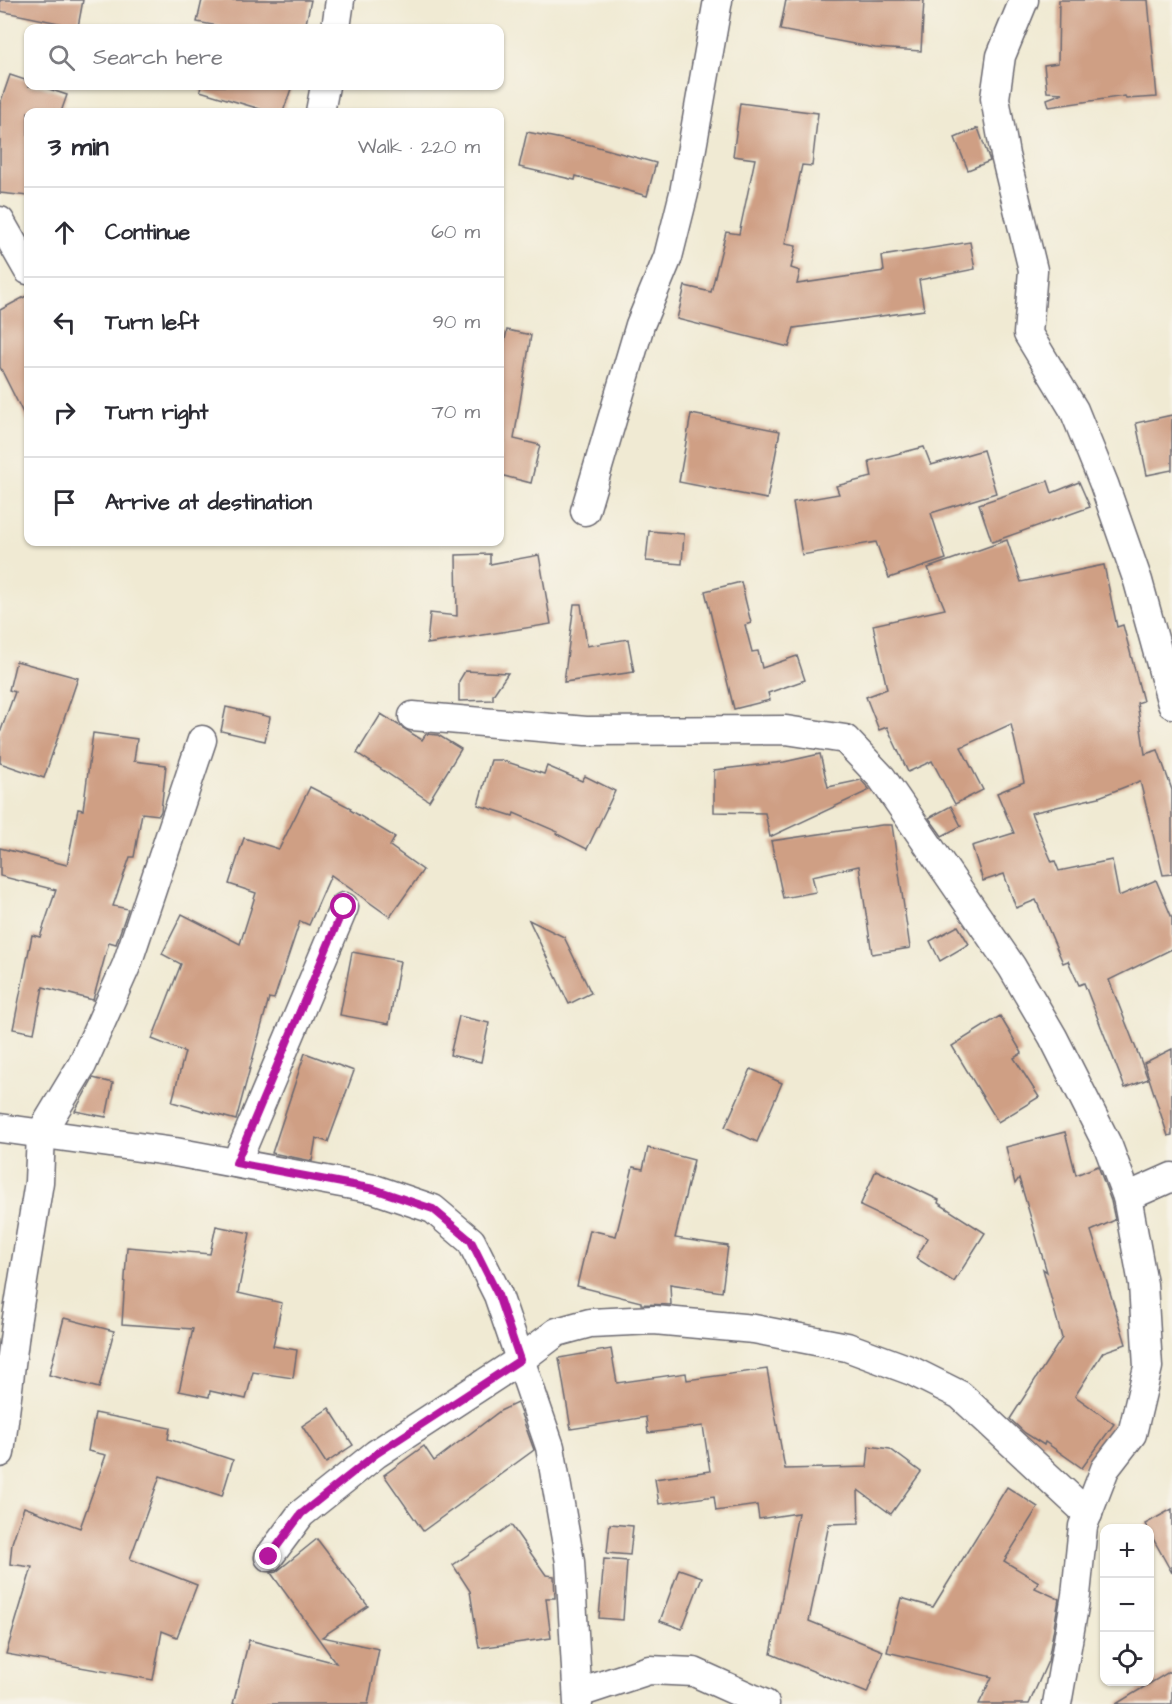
<!DOCTYPE html>
<html lang="en">
<head>
<meta charset="utf-8">
<style>
	:root { --surface:#fff; --page:#f7f7f7; --text:#2b2b33; --muted:#7c7c81; --line:#e1e1e2 }
	body { margin:0; font-family:"Architects Daughter",sans-serif; background:var(--page); color:var(--text) }
	.controls { position:absolute; right:18px; bottom:18px; display:grid; overflow:hidden; border-radius:12px; box-shadow:0 2px 4px #0004 }
	.controls button { width:54px; height:54px; display:grid; place-items:center; padding:0; border:0; border-bottom:2px solid var(--line); background:var(--surface); color:var(--text); font:30px sans-serif }
	.stop { position:absolute; width:18px; height:18px; margin:-14px; border:4px solid #b5179e; border-radius:50%; background:#fff }
	.stop.end { background:#b5179e; border-color:#fff; box-shadow:0 2px 6px #0008 }
	.list { margin:0; padding:0; list-style:none }
	h2 { display:flex; justify-content:space-between; align-items:center; height:78px; margin:0; padding:0 24px; font-size:26px }
	h2 small { font-size:20px; font-weight:400; color:var(--muted) }
	.list li { display:grid; grid-template-columns:39px 1fr auto; gap:18px; align-items:center; box-sizing:border-box; height:90px; padding:0 24px; border-top:2px solid var(--line) }
	.list b { display:block; font-size:22px; white-space:nowrap }
	.list em { font-size:20px; font-style:normal; color:var(--muted) }
	.icon { flex:none; width:33px; height:33px; fill:none; stroke:currentColor; stroke-width:2; stroke-linecap:round; stroke-linejoin:round }
	.map { position:relative; flex:none; width:1172px; height:1704px; overflow:hidden }
	.search { position:absolute; background:var(--surface); box-shadow:0 2px 4px #0004; left:24px; top:24px; width:480px; height:66px; display:flex; align-items:center; gap:15px; box-sizing:border-box; padding:0 21px; border-radius:12px; color:var(--muted); font-size:22px }
	.panel { position:absolute; background:var(--surface); box-shadow:0 2px 4px #0004; left:24px; top:108px; width:480px; height:438px; border-radius:12px }
	.map>svg:first-child { display:block }
</style>
</head>
<body>
<div class="map">
<svg width="1172" height="1704" viewBox="0 0 1172 1704">
	<rect width="100%" height="100%" fill="#f7f3e8"/>
	<filter id="ink" filterUnits="userSpaceOnUse"><feTurbulence type="fractalNoise" baseFrequency=".0167" numOctaves="2"/><feDisplacementMap in="SourceGraphic" scale="12" xChannelSelector="R" yChannelSelector="G"/><feConvolveMatrix kernelMatrix="1 2 1 2 8 2 1 2 1" color-interpolation-filters="sRGB"/></filter>
	<filter id="wash" filterUnits="userSpaceOnUse"><feTurbulence type="fractalNoise" baseFrequency=".008" numOctaves="4" result="noise"/><feDisplacementMap in="SourceGraphic" scale="24" xChannelSelector="R" yChannelSelector="G"/><feGaussianBlur stdDeviation="1.35" result="paint"/><feColorMatrix in="noise" values="0 0 0 0 0 0 0 0 0 0 0 0 0 0 0 0 0 1.4 0 .05"/><feComposite in="paint" operator="in"/></filter>
	<g filter="url(#wash)">
		<rect width="100%" height="100%" fill="#f0ead3"/>
		<g id="blocks">
			<g fill="#cf9f84">
				<path d="M 0,0 L 83,0 L 78,27 L 0,11 Z"/>
				<path d="M 202,0 L 311,0 L 305,28 L 228,28 L 197,22 Z"/>
				<path d="M 786,0 L 924,0 L 921,51 L 875,48 L 780,30 Z"/>
				<path d="M 1059,0 L 1148,0 L 1157,97 L 1126,99 L 1125,96 L 1049,107 L 1047,99 L 1063,93 L 1047,92 L 1044,65 L 1058,63 Z"/>
				<path d="M 10,75 L 28,81 L 28,86 L 40,86 L 67,95 L 61,112 L 28,112 L 28,196 L 0,193 L 0,104 Z"/>
				<path d="M 201,86 L 292,86 L 283,112 L 270,112 L 200,91 Z"/>
				<path d="M 740,103 L 818,113 L 812,166 L 802,165 L 785,244 L 796,246 L 791,268 L 800,271 L 797,284 L 884,271 L 882,256 L 970,242 L 975,269 L 919,280 L 924,310 L 794,328 L 789,347 L 677,319 L 685,286 L 711,292 L 726,232 L 739,234 L 755,159 L 733,156 Z"/>
				<path d="M 978,128 L 990,161 L 968,170 L 955,138 Z"/>
				<path d="M 527,132 L 591,145 L 656,163 L 647,196 L 576,176 L 575,180 L 519,167 Z"/>
				<path d="M 28,295 L 28,423 L 0,367 L 0,310 Z"/>
				<path d="M 507,330 L 531,335 L 514,439 L 540,445 L 531,483 L 500,475 L 500,363 Z"/>
				<path d="M 691,414 L 780,431 L 767,499 L 679,482 Z"/>
				<path d="M 1172,415 L 1172,470 L 1147,475 L 1136,423 Z"/>
				<path d="M 924,447 L 931,465 L 983,450 L 996,493 L 931,513 L 946,559 L 889,578 L 876,542 L 802,555 L 793,502 L 839,494 L 836,486 L 872,477 L 869,461 Z"/>
				<path d="M 1048,481 L 1052,493 L 1079,482 L 1090,507 L 992,542 L 979,504 Z"/>
				<path d="M 649,531 L 684,534 L 682,564 L 646,561 Z"/>
				<path d="M 1007,540 L 1021,582 L 1104,565 L 1117,627 L 1123,625 L 1143,701 L 1137,703 L 1145,754 L 1158,750 L 1172,790 L 1172,874 L 1163,875 L 1140,781 L 1099,797 L 1031,813 L 1052,862 L 1055,861 L 1059,871 L 1112,860 L 1119,896 L 1156,880 L 1172,918 L 1172,949 L 1109,980 L 1148,1079 L 1125,1088 L 1084,983 L 1079,985 L 1068,961 L 1063,963 L 1036,900 L 1016,908 L 1004,874 L 983,881 L 972,846 L 1014,833 L 997,793 L 1024,782 L 1011,724 L 961,747 L 983,790 L 955,804 L 932,761 L 908,772 L 887,727 L 879,730 L 866,697 L 887,689 L 873,625 L 945,609 L 928,568 Z"/>
				<path d="M 490,554 L 490,564 L 539,555 L 551,624 L 427,644 L 430,613 L 457,616 L 456,555 Z"/>
				<path d="M 741,582 L 751,623 L 745,625 L 752,652 L 758,651 L 762,668 L 797,656 L 805,680 L 768,693 L 770,700 L 734,709 L 705,591 Z"/>
				<path d="M 574,604 L 581,604 L 587,646 L 628,639 L 634,672 L 564,682 Z"/>
				<path d="M 16,661 L 78,678 L 44,778 L 0,763 L 0,733 L 15,692 L 9,690 Z"/>
				<path d="M 465,671 L 508,673 L 493,695 L 493,700 L 459,701 L 459,681 Z"/>
				<path d="M 226,707 L 270,717 L 265,741 L 221,731 Z"/>
				<path d="M 381,714 L 422,740 L 426,734 L 438,735 L 461,749 L 429,801 L 357,753 Z"/>
				<path d="M 93,733 L 137,739 L 134,761 L 166,765 L 161,811 L 159,815 L 142,813 L 134,857 L 130,857 L 113,906 L 128,909 L 116,944 L 109,942 L 93,1000 L 43,987 L 34,1033 L 13,1029 L 32,935 L 40,937 L 56,890 L 0,876 L 0,848 L 67,865 L 78,809 L 83,810 Z"/>
				<path d="M 820,754 L 828,787 L 861,780 L 870,790 L 770,837 L 765,813 L 714,812 L 714,770 L 784,762 Z"/>
				<path d="M 491,760 L 501,760 L 544,774 L 547,766 L 582,781 L 585,776 L 615,791 L 587,849 L 557,834 L 558,832 L 514,813 L 513,816 L 478,805 Z"/>
				<path d="M 310,787 L 351,808 L 350,810 L 395,837 L 390,846 L 423,870 L 390,917 L 331,875 L 309,925 L 300,921 L 274,999 L 269,998 L 236,1120 L 172,1102 L 185,1052 L 152,1039 L 181,964 L 162,954 L 182,914 L 240,944 L 256,893 L 229,884 L 244,838 L 279,849 Z"/>
				<path d="M 951,806 L 961,826 L 942,836 L 929,818 Z"/>
				<path d="M 882,825 L 892,825 L 910,948 L 872,954 L 859,866 L 812,876 L 816,892 L 783,898 L 771,841 Z"/>
				<path d="M 529,920 L 564,937 L 591,993 L 569,1004 Z"/>
				<path d="M 958,926 L 969,944 L 940,961 L 930,941 Z"/>
				<path d="M 352,952 L 400,961 L 389,1024 L 340,1015 Z"/>
				<path d="M 459,1016 L 489,1023 L 481,1062 L 450,1055 Z"/>
				<path d="M 1000,1016 L 1022,1053 L 1014,1058 L 1039,1097 L 998,1122 L 952,1046 Z"/>
				<path d="M 1172,1049 L 1172,1135 L 1168,1136 L 1144,1063 Z"/>
				<path d="M 305,1053 L 354,1071 L 328,1142 L 316,1138 L 312,1161 L 272,1153 Z"/>
				<path d="M 751,1069 L 782,1083 L 757,1142 L 725,1127 Z"/>
				<path d="M 93,1078 L 113,1083 L 106,1117 L 75,1111 Z"/>
				<path d="M 1065,1132 L 1076,1175 L 1098,1166 L 1111,1201 L 1115,1220 L 1091,1231 L 1126,1344 L 1103,1352 L 1075,1396 L 1114,1424 L 1082,1468 L 1045,1442 L 1044,1445 L 1025,1433 L 1010,1419 L 1062,1338 L 1043,1269 L 1047,1272 L 1019,1178 L 1015,1184 L 1006,1147 Z"/>
				<path d="M 648,1148 L 694,1160 L 675,1238 L 728,1246 L 722,1292 L 670,1284 L 671,1305 L 641,1304 L 641,1302 L 577,1286 L 590,1230 L 616,1236 L 633,1167 L 643,1169 Z"/>
				<path d="M 876,1170 L 939,1200 L 938,1203 L 985,1233 L 954,1282 L 916,1258 L 928,1238 L 860,1206 Z"/>
				<path d="M 216,1226 L 250,1233 L 238,1293 L 282,1303 L 273,1346 L 297,1350 L 293,1378 L 253,1372 L 246,1399 L 210,1391 L 209,1397 L 179,1391 L 193,1329 L 122,1324 L 127,1247 L 210,1254 Z"/>
				<path d="M 64,1318 L 114,1331 L 99,1388 L 49,1375 Z"/>
				<path d="M 611,1349 L 617,1383 L 686,1373 L 687,1380 L 767,1369 L 785,1469 L 867,1467 L 869,1446 L 890,1449 L 921,1472 L 891,1514 L 858,1490 L 859,1523 L 829,1524 L 809,1621 L 883,1651 L 867,1693 L 771,1654 L 798,1513 L 759,1519 L 757,1505 L 716,1511 L 714,1496 L 659,1504 L 655,1479 L 710,1471 L 703,1426 L 648,1433 L 646,1417 L 571,1429 L 559,1358 Z"/>
				<path d="M 517,1403 L 534,1450 L 423,1531 L 384,1475 L 424,1446 L 434,1461 L 500,1411 Z"/>
				<path d="M 329,1408 L 353,1445 L 326,1463 L 302,1426 Z"/>
				<path d="M 95,1413 L 170,1428 L 168,1439 L 233,1460 L 222,1496 L 160,1476 L 130,1559 L 197,1585 L 177,1637 L 162,1631 L 153,1680 L 6,1654 L 32,1567 L 10,1564 L 12,1543 L 24,1507 L 80,1528 L 106,1455 L 88,1451 Z"/>
				<path d="M 1007,1487 L 1038,1507 L 1004,1561 L 1039,1582 L 1035,1588 L 1059,1599 L 1048,1661 L 1029,1704 L 979,1704 L 992,1677 L 887,1652 L 901,1598 L 933,1607 Z"/>
				<path d="M 1172,1509 L 1172,1573 L 1145,1524 Z"/>
				<path d="M 610,1524 L 633,1526 L 630,1555 L 607,1553 Z"/>
				<path d="M 511,1525 L 546,1575 L 554,1576 L 555,1598 L 546,1598 L 551,1638 L 479,1648 L 470,1591 L 453,1565 Z"/>
				<path d="M 317,1539 L 368,1606 L 322,1637 L 379,1649 L 368,1704 L 233,1704 L 249,1640 L 336,1663 L 271,1573 L 276,1572 Z"/>
				<path d="M 604,1559 L 627,1561 L 623,1620 L 599,1618 Z"/>
				<path d="M 679,1569 L 702,1577 L 682,1629 L 660,1621 Z"/>
				<path d="M 1172,1670 L 1172,1704 L 1116,1704 Z"/>
			</g>
		</g>
	</g>
	<g filter="url(#ink)">
		<use href="#blocks" fill-opacity="0" stroke="#6a6870" stroke-width="1.5"/>
		<g fill="none" stroke-linecap="round" stroke-linejoin="round">
			<defs>
				<g id="minor">
					<path d="M 1024,0 L 1001,56 L 995,98 L 1005,155 L 1033,270 L 1028,334 L 1074,410 L 1104,484 L 1138,581 L 1172,704"/>
					<path d="M 336,28 L 340,0"/>
					<path d="M 320,112 L 325,86"/>
					<path d="M 0,221 L 28,270"/>
					<path d="M 585,511 L 640,325 L 668,257 L 684,193 L 718,0"/>
					<path d="M 413,716 L 586,731 L 786,730 L 845,739 L 882,778 L 1012,967 L 1053,1037 L 1108,1146 L 1127,1197 L 1143,1284 L 1148,1367 L 1132,1434 L 1105,1469 L 1083,1526 L 1076,1595 L 1057,1704"/>
					<path d="M 0,1128 L 175,1152 L 374,1189 L 433,1209 L 471,1241 L 498,1295 L 550,1447 L 570,1562 L 578,1704"/>
					<path d="M 236,1163 L 344,907"/>
					<path d="M 1127,1197 L 1172,1177"/>
					<path d="M 0,1453 L 16,1324 L 39,1182 L 41,1133 L 82,1065 L 127,964 L 202,740"/>
					<path d="M 269,1557 L 301,1514 L 376,1454 L 520,1360 L 557,1332 L 590,1323 L 654,1320 L 754,1329 L 847,1347 L 912,1371 L 960,1395 L 1088,1514"/>
					<path d="M 579,1693 L 649,1670 L 694,1672 L 765,1704"/>
				</g>
			</defs>
			<use href="#minor" stroke="#6a6870" stroke-width="31"/>
			<use href="#minor" stroke="#fff" stroke-width="28"/>
		</g>
	</g>
	<g fill="none" stroke-linecap="round" stroke-linejoin="round" filter="url(#ink)">
		<path stroke="#b5179e" stroke-width="8" d="M 269,1557 L 301,1514 L 376,1454 L 520,1360 L 498,1295 L 471,1241 L 433,1209 L 374,1189 L 236,1163 L 344,907"/>
	</g>
</svg>
<div class="controls">
<button>+</button>
<button>−</button>
<button><svg class="icon" aria-label="locate" viewBox="0 0 24 24"><circle cx="12" cy="12" r="6"/><path d="M12 2v4M12 18v4M2 12h4M18 12h4"/></svg></button>
</div>
<div class="stop" style="left:344px;top:907px"></div>
<div class="stop end" style="left:269px;top:1557px"></div>
<div class="search"><svg class="icon" aria-label="search" viewBox="0 0 24 24"><circle cx="10" cy="10" r="6"/><path d="M15 15l6 6"/></svg>Search here</div>
<section class="panel">
<h2>3 min<small>Walk · 220 m</small></h2>
<ul class="list">
<li><svg class="icon" aria-label="ahead" viewBox="0 0 24 24"><path d="M12 20V5M6 11l6-6 6 6"/></svg><div><b>Continue</b></div><em>60 m</em></li>
<li><svg class="icon" aria-label="left" viewBox="0 0 24 24"><path d="M17 20v-9H6M10 6l-5 5 5 5"/></svg><div><b>Turn left</b></div><em>90 m</em></li>
<li><svg class="icon" aria-label="right" viewBox="0 0 24 24"><path d="M7 20v-9h11M14 6l5 5-5 5"/></svg><div><b>Turn right</b></div><em>70 m</em></li>
<li><svg class="icon" aria-label="arrive" viewBox="0 0 24 24"><path d="M6 21V4h12l-3 4 3 4H6"/></svg><div><b>Arrive at destination</b></div></li>
</ul>
</section>
</div>
</body>
</html>
